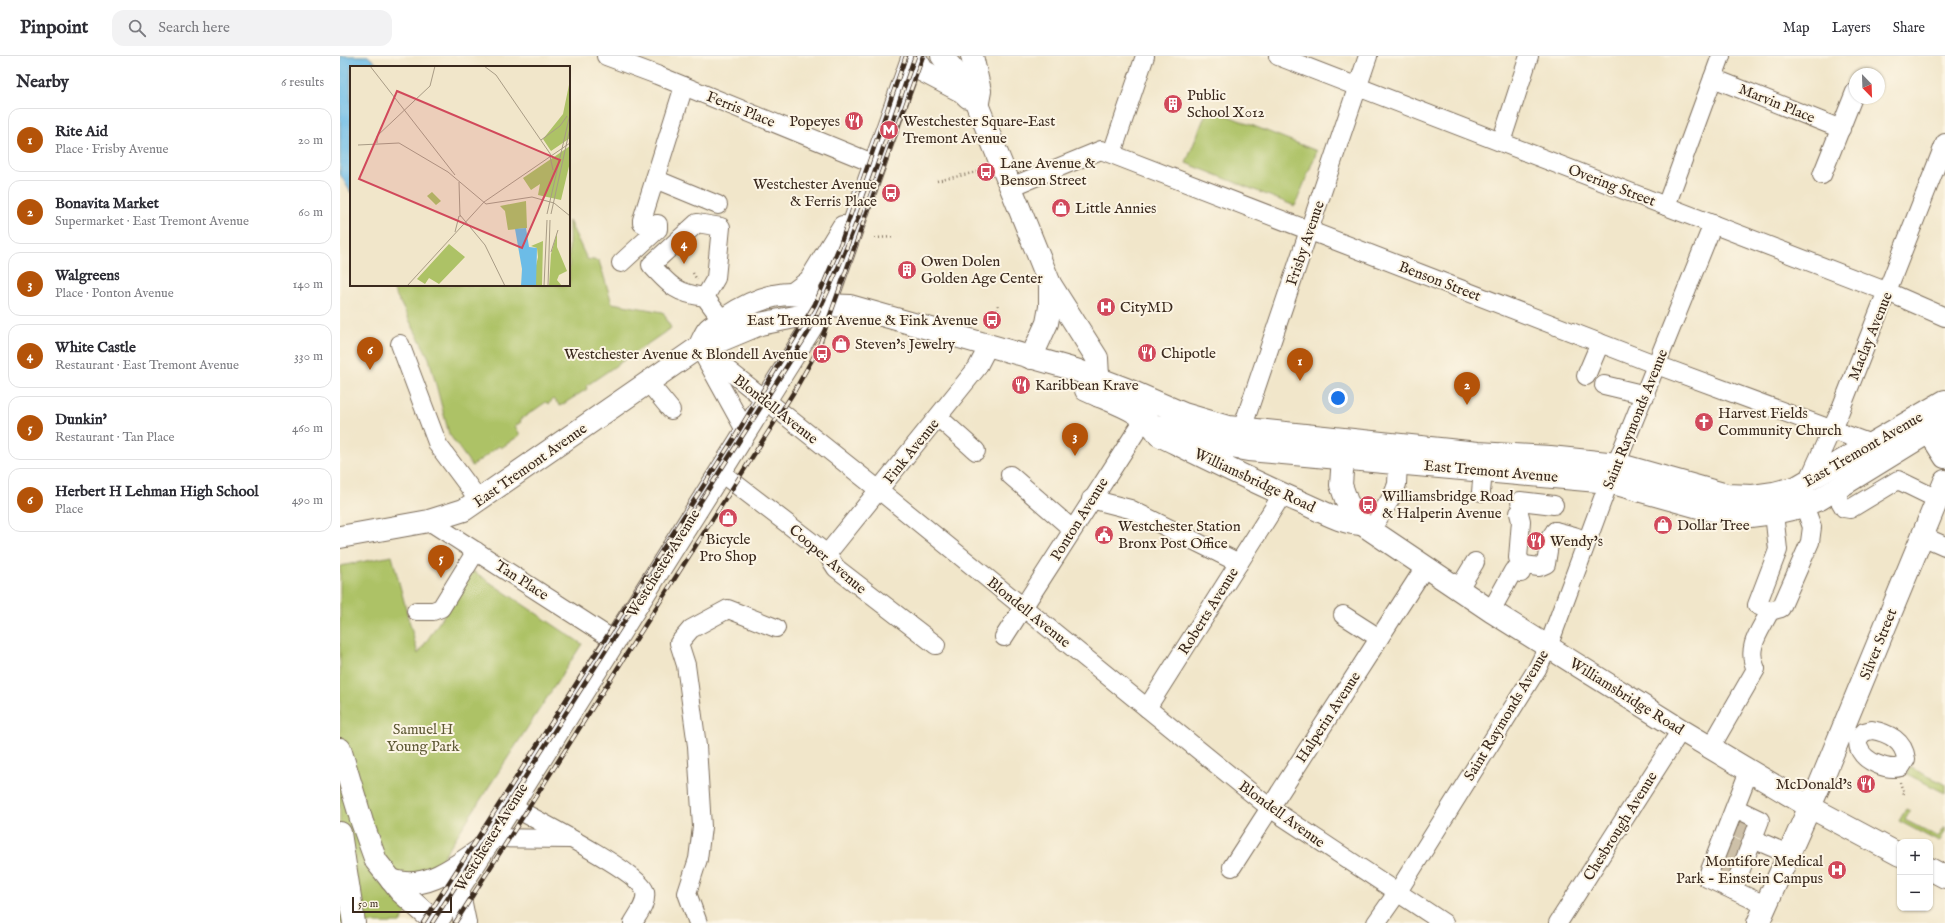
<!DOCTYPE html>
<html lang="en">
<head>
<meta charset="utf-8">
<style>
	:root { --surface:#fff; --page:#f2f2f3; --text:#2b2b33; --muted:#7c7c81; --line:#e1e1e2; --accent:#b45309 }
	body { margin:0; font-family:"IM FELL English",serif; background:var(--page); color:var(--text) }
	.controls { position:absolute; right:12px; bottom:12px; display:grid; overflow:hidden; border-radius:8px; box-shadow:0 1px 3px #0004 }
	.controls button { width:36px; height:36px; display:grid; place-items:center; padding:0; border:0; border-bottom:1px solid var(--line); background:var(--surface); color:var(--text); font:20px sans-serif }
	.compass { position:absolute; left:1509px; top:12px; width:36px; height:36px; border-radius:50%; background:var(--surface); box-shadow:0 1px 3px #0004; rotate:157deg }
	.scale { position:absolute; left:12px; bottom:10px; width:100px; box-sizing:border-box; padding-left:4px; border:2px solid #3b2a1e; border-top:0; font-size:11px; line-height:14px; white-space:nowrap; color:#3b2a1e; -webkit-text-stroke:3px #fcf5e5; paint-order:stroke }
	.you { position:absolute; left:998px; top:342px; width:14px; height:14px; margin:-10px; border:3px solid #fff; border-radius:50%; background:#1a73e8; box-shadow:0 0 0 6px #1a73e833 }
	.badge { display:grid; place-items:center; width:26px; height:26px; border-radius:50%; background:var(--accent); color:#fff; font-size:13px; font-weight:700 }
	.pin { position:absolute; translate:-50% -33px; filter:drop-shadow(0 1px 2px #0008) }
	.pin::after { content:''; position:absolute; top:21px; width:14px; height:12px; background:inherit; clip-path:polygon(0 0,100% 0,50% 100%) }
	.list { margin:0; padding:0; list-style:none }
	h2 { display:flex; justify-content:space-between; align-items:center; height:52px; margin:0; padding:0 16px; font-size:17px }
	h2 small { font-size:13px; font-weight:400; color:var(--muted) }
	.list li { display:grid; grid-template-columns:26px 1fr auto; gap:12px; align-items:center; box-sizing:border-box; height:64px; margin:0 8px 8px; padding:0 8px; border:1px solid var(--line); border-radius:12px }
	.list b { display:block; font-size:15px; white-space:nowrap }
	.list p { margin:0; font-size:13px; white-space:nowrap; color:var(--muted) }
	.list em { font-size:13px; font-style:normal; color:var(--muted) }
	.icon { flex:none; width:22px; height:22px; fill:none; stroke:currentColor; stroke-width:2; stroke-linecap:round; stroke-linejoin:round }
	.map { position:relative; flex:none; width:1605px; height:867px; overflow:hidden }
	header { display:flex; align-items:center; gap:24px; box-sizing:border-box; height:56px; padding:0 20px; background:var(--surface); border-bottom:1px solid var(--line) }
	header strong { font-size:19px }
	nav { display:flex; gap:22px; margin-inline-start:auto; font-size:14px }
	.search { width:280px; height:36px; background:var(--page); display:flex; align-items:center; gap:10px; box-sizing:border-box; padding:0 14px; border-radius:12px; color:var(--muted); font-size:15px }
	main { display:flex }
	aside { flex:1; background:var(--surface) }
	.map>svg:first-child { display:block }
</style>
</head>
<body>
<header>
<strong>Pinpoint</strong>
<div class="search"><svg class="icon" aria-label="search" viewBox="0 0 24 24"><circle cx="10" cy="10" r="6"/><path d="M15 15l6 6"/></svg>Search here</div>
<nav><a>Map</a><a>Layers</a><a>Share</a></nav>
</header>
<main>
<aside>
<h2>Nearby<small>6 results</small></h2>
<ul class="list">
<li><span class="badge">1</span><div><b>Rite Aid</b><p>Place · Frisby Avenue</p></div><em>20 m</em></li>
<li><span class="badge">2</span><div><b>Bonavita Market</b><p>Supermarket · East Tremont Avenue</p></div><em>60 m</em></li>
<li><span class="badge">3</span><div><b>Walgreens</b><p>Place · Ponton Avenue</p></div><em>140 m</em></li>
<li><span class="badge">4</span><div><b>White Castle</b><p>Restaurant · East Tremont Avenue</p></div><em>330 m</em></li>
<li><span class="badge">5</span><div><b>Dunkin'</b><p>Restaurant · Tan Place</p></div><em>460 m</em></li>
<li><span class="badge">6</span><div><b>Herbert H Lehman High School</b><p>Place</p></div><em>490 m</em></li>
</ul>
</aside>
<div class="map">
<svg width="1605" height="867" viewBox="0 0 1605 867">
	<rect width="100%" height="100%" fill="#fcf5e5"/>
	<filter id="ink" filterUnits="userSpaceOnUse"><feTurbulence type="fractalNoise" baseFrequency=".025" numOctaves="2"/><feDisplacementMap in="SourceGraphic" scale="8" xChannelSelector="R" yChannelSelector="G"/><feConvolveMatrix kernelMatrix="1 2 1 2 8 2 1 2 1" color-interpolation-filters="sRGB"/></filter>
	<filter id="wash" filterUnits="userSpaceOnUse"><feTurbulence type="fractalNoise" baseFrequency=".012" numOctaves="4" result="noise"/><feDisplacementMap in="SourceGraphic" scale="16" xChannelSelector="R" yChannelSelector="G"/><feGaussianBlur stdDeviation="0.9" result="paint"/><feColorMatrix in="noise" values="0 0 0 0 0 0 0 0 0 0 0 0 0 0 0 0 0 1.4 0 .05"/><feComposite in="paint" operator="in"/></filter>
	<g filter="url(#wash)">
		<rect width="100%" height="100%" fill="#f1e6ca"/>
		<g fill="#adc266" stroke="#747642">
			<path d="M 868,52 L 977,95 L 955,150 L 846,107 Z"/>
			<path d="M 229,165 L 247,203 L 259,205 L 272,247 L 323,256 L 331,272 L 246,330 L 247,333 L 220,350 L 214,343 L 208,348 L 206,346 L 180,364 L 181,366 L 175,370 L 180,379 L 161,392 L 159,390 L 132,410 L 109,378 L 89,302 L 51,229 L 229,229 Z"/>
			<path d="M 52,500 L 78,598 L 133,515 L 242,588 L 60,867 L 0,867 L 0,510 Z"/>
			<path d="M 1569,711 L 1605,728 L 1605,737 L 1567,718 Z"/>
			<path d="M 1566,753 L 1570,755 L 1565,764 L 1598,781 L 1605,771 L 1605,776 L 1599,786 L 1559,765 Z"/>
		</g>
		<path fill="#6cbce7" stroke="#547382" d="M 0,0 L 28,0 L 40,11 L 11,11 L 11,137 L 0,118 Z"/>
	</g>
	<g filter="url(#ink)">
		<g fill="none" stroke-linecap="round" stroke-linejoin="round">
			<g stroke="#cdc0a8" stroke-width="18" stroke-dasharray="18 9" stroke-linecap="butt">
				<path d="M 1396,772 L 1407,777"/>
				<path d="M 1389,790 L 1400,794"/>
				<path d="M 1382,806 L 1394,811"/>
			</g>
			<defs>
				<g id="minor">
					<path d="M 266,0 L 317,19 L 535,108"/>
					<path d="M 938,0 L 1548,236 L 1605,261"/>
					<path d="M 1373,22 L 1501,73"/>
					<path d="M 1161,86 L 1189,0"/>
					<path d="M 772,97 L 805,0"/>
					<path d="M 1482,119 L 1515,36"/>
					<path d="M 315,123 L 378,149"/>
					<path d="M 671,131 L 761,94 L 1317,309 L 1531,388"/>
					<path d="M 1326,150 L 1381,0"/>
					<path d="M 281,207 L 318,173 L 318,168 L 305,169 L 302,167 L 302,164 L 344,30"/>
					<path d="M 365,241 L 376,222 L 381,171 L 357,167 L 311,209 C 330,230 336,237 365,241 L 382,264"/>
					<path d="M 60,288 L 98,389 L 139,444"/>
					<path d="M 359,291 L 539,434 L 930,752 L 1104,867"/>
					<path d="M 363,298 L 406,376"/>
					<path d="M 1246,320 L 1260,287"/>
					<path d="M 308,326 L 331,354"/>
					<path d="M 1264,329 L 1306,339"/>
					<path d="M 598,361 L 636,395"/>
					<path d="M 902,373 L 1028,0"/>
					<path d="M 380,416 L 487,498 L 496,512 L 596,589"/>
					<path d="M 670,419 L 732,473"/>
					<path d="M 1467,428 L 1500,355 L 1605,87"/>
					<path d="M 1494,435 L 1504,452 L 1510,453 L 1558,424 L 1597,443"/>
					<path d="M 1141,436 L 1143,415"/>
					<path d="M 751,443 L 790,453 L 899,507"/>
					<path d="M 1180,445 L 1214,449"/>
					<path d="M 1179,457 L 1181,465 L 1178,502 L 1184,509 L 1199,511 L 1206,508 L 1210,482 L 1215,475"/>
					<path d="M 89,465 L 275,585"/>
					<path d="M 1031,474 L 1053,439 L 1057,428 L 1058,406"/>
					<path d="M 1215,475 L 1234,480 L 1247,485"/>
					<path d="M 1582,480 L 1605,490"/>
					<path d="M 487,498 L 637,312 L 649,289"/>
					<path d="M 1118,534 L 1135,506"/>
					<path d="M 76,555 L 93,555 L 101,552 L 136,495"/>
					<path d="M 1151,555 L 1173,515 L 1181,517"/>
					<path d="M 1430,555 L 1441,552 L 1470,486 L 1472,471 L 1464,449"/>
					<path d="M 1003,559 L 1039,582"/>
					<path d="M 664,581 L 812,351"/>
					<path d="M 807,652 L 942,439"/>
					<path d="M 1532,674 C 1549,677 1564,685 1566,703 L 1561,711 C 1548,715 1524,706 1519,692 C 1518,690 1518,686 1518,683 L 1524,676 Z"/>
					<path d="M 1371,691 L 1416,613 C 1405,591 1421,574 1430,555 L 1417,549 L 1438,494 L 1434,457 L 1445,449"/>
					<path d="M 1409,715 L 1367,822 L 1425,849"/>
					<path d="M 171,750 C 193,762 301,817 305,836 C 307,848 298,858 293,867"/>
					<path d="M 151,782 L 230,783"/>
					<path d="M 1413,783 L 1448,798"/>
					<path d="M 892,811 L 1085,511"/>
					<path d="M 1393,834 L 1420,764 L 1395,752"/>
					<path d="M 358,867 L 347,837 L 358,803 L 362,771 L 357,690 L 346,609 L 339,587 L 351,573 L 388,553 L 436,572"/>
					<path d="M 1036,867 L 1057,837 L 1197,613 L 1208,591 L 1269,426 L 1373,168"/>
					<path d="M 1218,867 L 1341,674"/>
				</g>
				<g id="major">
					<path d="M 574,0 L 583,15 L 623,36 L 628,41"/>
					<path d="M 602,0 L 632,36 L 710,228 L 757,302 L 759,340"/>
					<path d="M 632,0 L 640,35 L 638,46"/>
					<path d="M 454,237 L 470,225 L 503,171"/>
					<path d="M 359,291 C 362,286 364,279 368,274 C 372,269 380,266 386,262 C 415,242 454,227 485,249"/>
					<path d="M 691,302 L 707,267 L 710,251 L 710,228"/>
					<path d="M 746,334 C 771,346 804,354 819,379 C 868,403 916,427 965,448 C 984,456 1001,467 1022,468"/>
					<path d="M 1581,363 L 1605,401"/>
					<path d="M 814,370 C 829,369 841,378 856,382 C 873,388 890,391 908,394 L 1269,426 L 1362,452 L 1386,457 L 1410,460 L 1434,457 L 1456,452 L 1480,443 L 1605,366"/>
					<path d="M 1004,387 L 1001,429 L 1007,446 L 1022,468 L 1151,555 L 1341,674 L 1470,751 L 1560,799"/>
					<path d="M 0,481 L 89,465 L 124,454 L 359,291 L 377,286 L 420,268 L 465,259 L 485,249 L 510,250 L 736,314 L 786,333 L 844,358 L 888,371 L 1138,397 L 1210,401 L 1277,408 L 1387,439 L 1413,440 L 1434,437 L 1457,431 L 1605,345"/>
					<path d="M 1590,813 L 1605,821"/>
					<path d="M 118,833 L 125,867"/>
					<path d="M 96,867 L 146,790 L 485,249 L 573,0"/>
					<path d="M 1418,867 L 1480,728 L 1605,425"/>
				</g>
				<g id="highway">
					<path d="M 0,693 L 22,766 L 36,805 L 60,835 L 96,867"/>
					<path d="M 0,777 L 14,867"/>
					<path d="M 51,824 C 86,837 119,808 146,790"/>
				</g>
			</defs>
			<use href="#minor" stroke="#7b6c5a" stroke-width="20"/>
			<use href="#major" stroke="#7b6c5a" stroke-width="24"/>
			<use href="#highway" stroke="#7b6c5a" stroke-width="24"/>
			<g stroke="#7b6c5a" stroke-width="2.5" stroke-dasharray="1 3" stroke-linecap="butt">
				<path d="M 597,125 L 646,114"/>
				<path d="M 535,182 L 555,181"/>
				<path d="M 353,217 L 357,224"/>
				<path d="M 656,258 L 658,249"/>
				<path d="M 1560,726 L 1564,739"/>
			</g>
			<use href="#minor" stroke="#fff" stroke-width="18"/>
			<use href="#major" stroke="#fff" stroke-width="22"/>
			<use href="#highway" stroke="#fff" stroke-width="22"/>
			<defs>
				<g id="rail">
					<path d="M 83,867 L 396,379 L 475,248 L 500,189 L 566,0"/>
					<path d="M 92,867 L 468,277 C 513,189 542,93 575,0"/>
					<path d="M 115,867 L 455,334 L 478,293 L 583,0"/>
				</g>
			</defs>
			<use href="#rail" stroke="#3b2a1e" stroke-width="4.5"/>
			<use href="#rail" stroke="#fcf5e5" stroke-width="3" stroke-dasharray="9" stroke-linecap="butt"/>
		</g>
	</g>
	<defs>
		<symbol id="building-disc" viewBox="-11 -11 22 22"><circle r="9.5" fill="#d1495b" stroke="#fcf5e5"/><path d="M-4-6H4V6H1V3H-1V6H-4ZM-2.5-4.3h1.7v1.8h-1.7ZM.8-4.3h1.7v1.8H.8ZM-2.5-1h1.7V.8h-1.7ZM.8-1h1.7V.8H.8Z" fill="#fff"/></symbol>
		<symbol id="restaurant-disc" viewBox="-11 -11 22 22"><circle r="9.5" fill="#d1495b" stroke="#fcf5e5"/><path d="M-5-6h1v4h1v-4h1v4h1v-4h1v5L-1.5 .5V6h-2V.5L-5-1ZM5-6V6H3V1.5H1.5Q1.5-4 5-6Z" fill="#fff"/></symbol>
		<symbol id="metro-disc" viewBox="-11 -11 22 22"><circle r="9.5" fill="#d1495b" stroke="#fcf5e5"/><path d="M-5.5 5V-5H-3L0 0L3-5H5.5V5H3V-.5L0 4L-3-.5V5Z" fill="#fff"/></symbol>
		<symbol id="bus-disc" viewBox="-11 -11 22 22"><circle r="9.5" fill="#d1495b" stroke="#fcf5e5"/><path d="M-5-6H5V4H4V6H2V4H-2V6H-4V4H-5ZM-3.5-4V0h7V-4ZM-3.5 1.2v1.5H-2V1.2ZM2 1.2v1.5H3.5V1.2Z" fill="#fff"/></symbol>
		<symbol id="shop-disc" viewBox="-11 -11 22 22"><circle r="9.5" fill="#d1495b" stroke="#fcf5e5"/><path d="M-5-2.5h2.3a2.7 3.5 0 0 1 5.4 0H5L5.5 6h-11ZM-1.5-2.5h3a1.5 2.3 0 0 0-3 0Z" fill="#fff"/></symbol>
		<symbol id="hospital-disc" viewBox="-11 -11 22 22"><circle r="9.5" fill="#d1495b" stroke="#fcf5e5"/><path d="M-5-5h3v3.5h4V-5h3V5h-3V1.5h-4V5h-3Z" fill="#fff"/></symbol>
		<symbol id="church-disc" viewBox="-11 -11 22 22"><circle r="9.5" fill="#d1495b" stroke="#fcf5e5"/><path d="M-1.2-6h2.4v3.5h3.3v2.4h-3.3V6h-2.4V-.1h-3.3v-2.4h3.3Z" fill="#fff"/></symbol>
		<symbol id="civic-disc" viewBox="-11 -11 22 22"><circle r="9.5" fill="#d1495b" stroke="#fcf5e5"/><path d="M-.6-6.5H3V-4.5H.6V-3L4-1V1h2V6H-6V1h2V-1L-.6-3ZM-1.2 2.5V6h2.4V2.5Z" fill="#fff"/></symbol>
	</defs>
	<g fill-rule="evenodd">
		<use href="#building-disc" x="822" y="37" width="22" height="22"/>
		<use href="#restaurant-disc" x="503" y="54" width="22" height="22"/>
		<use href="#metro-disc" x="538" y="63" width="22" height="22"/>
		<use href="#bus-disc" x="635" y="105" width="22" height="22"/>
		<use href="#bus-disc" x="540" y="126" width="22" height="22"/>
		<use href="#shop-disc" x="710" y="141" width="22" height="22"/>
		<use href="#building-disc" x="556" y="203" width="22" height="22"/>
		<use href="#hospital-disc" x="755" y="240" width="22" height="22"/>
		<use href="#bus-disc" x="641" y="253" width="22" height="22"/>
		<use href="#shop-disc" x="490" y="277" width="22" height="22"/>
		<use href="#restaurant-disc" x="796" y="286" width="22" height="22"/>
		<use href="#bus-disc" x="471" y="287" width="22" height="22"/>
		<use href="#restaurant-disc" x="670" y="318" width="22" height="22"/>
		<use href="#church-disc" x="1353" y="355" width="22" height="22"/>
		<use href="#bus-disc" x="1017" y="438" width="22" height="22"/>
		<use href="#shop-disc" x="377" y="451" width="22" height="22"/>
		<use href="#shop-disc" x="1312" y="458" width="22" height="22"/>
		<use href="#civic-disc" x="753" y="468" width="22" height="22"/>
		<use href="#restaurant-disc" x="1185" y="474" width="22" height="22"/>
		<use href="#restaurant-disc" x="1515" y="717" width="22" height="22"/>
		<use href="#hospital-disc" x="1486" y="803" width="22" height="22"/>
	</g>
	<g text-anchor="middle" stroke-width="4" stroke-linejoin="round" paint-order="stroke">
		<g font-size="15" fill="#3b2a1e" stroke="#fcf5e5" text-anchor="start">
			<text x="847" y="44">Public<tspan x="847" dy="17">School X012</tspan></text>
			<text x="500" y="70" text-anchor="end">Popeyes</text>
			<text x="563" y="70">Westchester Square–East<tspan x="563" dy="17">Tremont Avenue</tspan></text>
			<text x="660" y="112">Lane Avenue &amp;<tspan x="660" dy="17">Benson Street</tspan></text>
			<text x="537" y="133" text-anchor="end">Westchester Avenue<tspan x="537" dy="17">&amp; Ferris Place</tspan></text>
			<text x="735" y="157">Little Annies</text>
			<text x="581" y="210">Owen Dolen<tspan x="581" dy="17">Golden Age Center</tspan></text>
			<text x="780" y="256">CityMD</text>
			<text x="638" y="269" text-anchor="end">East Tremont Avenue &amp; Fink Avenue</text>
			<text x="515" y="293">Steven's Jewelry</text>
			<text x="821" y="302">Chipotle</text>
			<text x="468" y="303" text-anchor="end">Westchester Avenue &amp; Blondell Avenue</text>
			<text x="695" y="334">Karibbean Krave</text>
			<text x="1378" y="362">Harvest Fields<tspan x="1378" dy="17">Community Church</tspan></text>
			<text x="1042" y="445">Williamsbridge Road<tspan x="1042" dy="17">&amp; Halperin Avenue</tspan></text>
			<text x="1337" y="474">Dollar Tree</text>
			<text x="778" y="475">Westchester Station<tspan x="778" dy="17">Bronx Post Office</tspan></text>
			<text x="388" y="488" text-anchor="middle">Bicycle<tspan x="388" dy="17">Pro Shop</tspan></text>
			<text x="1210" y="490">Wendy's</text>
			<text x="1512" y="733" text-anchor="end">McDonald's</text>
			<text x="1483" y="810" text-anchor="end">Montifore Medical<tspan x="1483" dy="17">Park - Einstein Campus</tspan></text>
		</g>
		<g font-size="15" fill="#3b2a1e" stroke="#fcf5e5">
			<text transform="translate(1437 47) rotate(22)" y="5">Marvin Place</text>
			<text transform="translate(401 53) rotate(22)" y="5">Ferris Place</text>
			<text transform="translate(1272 129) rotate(21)" y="5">Overing Street</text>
			<text transform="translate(965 187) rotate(-71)" y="5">Frisby Avenue</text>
			<text transform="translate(1100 225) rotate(21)" y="5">Benson Street</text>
			<text transform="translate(1530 280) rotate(-68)" y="5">Maclay Avenue</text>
			<text transform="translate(436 353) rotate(38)" y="5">Blondell Avenue</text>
			<text transform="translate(1295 363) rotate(-68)" y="5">Saint Raymonds Avenue</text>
			<text transform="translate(1523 393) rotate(-30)" y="5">East Tremont Avenue</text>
			<text transform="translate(571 395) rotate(-51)" y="5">Fink Avenue</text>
			<text transform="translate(190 409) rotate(-35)" y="5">East Tremont Avenue</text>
			<text transform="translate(1151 415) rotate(5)" y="5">East Tremont Avenue</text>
			<text transform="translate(915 424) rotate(25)" y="5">Williamsbridge Road</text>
			<text transform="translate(739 463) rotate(-58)" y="5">Ponton Avenue</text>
			<text transform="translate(488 503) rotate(41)" y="5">Cooper Avenue</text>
			<text transform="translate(323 507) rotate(-58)" y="5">Westchester Avenue</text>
			<text transform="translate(182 524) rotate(33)" y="5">Tan Place</text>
			<text transform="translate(868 555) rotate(-58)" y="5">Roberts Avenue</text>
			<text transform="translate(689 556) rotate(39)" y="5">Blondell Avenue</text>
			<text transform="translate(1538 588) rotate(-68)" y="5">Silver Street</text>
			<text transform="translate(1287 640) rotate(32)" y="5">Williamsbridge Road</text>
			<text transform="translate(1166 659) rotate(-59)" y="5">Saint Raymonds Avenue</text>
			<text transform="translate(988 661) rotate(-57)" y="5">Halperin Avenue</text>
			<text transform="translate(942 758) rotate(36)" y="5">Blondell Avenue</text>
			<text transform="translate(1280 770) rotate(-58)" y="5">Chesbrough Avenue</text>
			<text transform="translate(151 781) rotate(-58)" y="5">Westchester Avenue</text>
		</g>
		<g font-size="15" fill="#5d5834" stroke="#fcf5e5">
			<text x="83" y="678">Samuel H<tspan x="83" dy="17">Young Park</tspan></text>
		</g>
	</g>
	<g transform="translate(10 10)">
		<rect width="220" height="220" fill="#f1e6ca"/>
		<path d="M 220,14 L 220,72 L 201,85 L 193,73 L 213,48 ZM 220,80 L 220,96 L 211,134 L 188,129 L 190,118 L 181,124 L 173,112 ZM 82,126 L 91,135 L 86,139 L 77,130 ZM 176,135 L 177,162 L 158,164 L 155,145 L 150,140 ZM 207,167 L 207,181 L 217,205 L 209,209 L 207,214 L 212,220 L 199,220 L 201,188 ZM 193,175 L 192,220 L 186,220 L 185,204 L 188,191 L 187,182 L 181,180 ZM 99,178 L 115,191 L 89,218 L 79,212 L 75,218 L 67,213 Z" fill="#adc266"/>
		<path d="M 176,162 L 179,181 L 187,182 L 186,220 L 171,220 L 172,203 L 165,163 Z" fill="#6cbce7"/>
		<path fill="none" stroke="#a89b85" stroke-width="1" d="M 20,0 L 105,109M 134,0 L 146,9 L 201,89M 191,74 L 210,60 L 217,50M 27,77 L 27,70 L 80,20 L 85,0M 8,79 L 49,77 L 98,106 L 136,138 L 182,131 L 204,137 L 220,150M 200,90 L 203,104M 109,116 L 110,151M 197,148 L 220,48M 201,148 L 220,62M 110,149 L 135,179 L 155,220M 105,166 L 109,150M 201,186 L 208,164M 57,220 L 134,136 L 220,77M 194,220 L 197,154M 198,220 L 200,154"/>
		<path fill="#d1495b" fill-opacity="0.15" stroke="#d1495b" stroke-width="2" d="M 47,25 L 210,94 L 172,182 L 9,113 Z"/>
		<rect width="220" height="220" fill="none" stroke="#3b2a1e" stroke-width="2"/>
	</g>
</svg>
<div class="controls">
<button>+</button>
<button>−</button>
</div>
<svg class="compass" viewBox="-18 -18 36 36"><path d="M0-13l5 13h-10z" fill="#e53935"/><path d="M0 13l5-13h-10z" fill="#7c7c81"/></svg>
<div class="scale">50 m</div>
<div class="you"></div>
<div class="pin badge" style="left:960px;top:325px">1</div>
<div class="pin badge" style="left:1127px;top:349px">2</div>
<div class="pin badge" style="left:735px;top:400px">3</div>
<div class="pin badge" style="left:344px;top:208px">4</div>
<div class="pin badge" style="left:101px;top:522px">5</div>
<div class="pin badge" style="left:30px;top:314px">6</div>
</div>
</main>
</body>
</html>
